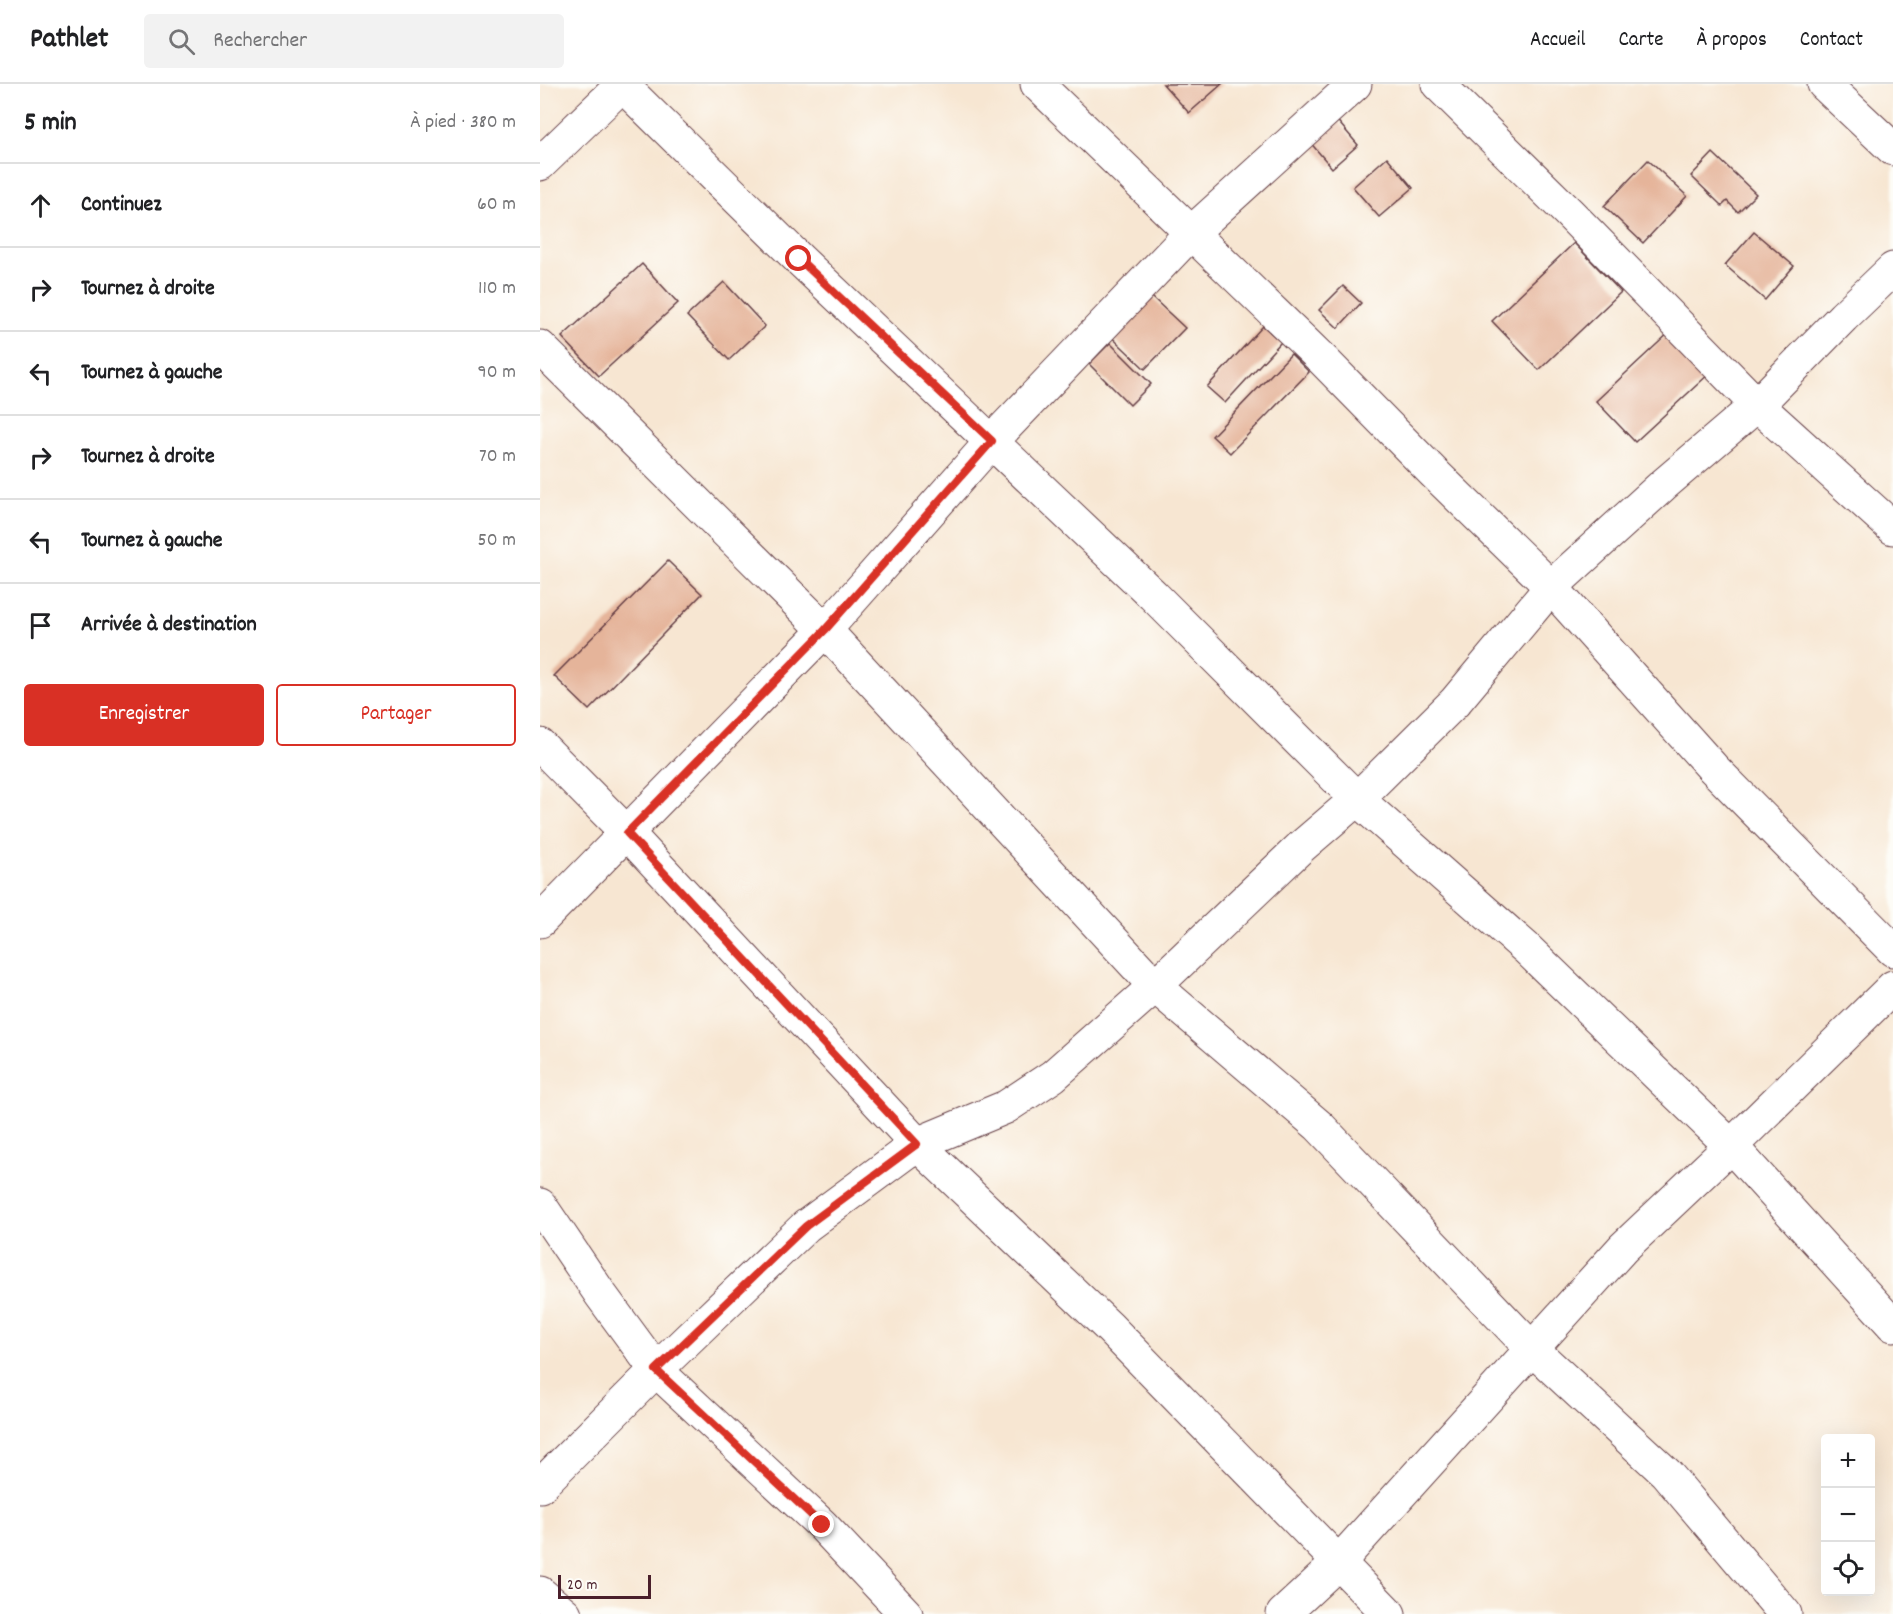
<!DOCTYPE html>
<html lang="fr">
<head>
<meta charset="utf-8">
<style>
	:root { --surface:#fff; --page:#f2f2f2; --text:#202124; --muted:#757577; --line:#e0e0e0; --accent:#d93025 }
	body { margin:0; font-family:Dekko,sans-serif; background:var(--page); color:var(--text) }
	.controls { position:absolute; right:18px; bottom:18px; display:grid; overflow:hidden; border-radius:6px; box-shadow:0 6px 24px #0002 }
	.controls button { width:54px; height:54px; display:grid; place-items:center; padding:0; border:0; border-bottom:2px solid var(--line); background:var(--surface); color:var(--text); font:30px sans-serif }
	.scale { position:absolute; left:18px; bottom:15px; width:93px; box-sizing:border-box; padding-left:6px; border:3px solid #4a1f2b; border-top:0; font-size:16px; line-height:21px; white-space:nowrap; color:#4a1f2b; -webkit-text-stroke:4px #fdfcf7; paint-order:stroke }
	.stop { position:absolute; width:18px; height:18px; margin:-14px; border:4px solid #d93025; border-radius:50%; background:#fff }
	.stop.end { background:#d93025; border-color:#fff; box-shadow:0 2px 6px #0008 }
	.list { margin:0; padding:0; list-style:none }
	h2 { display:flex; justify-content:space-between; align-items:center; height:78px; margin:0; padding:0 24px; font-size:26px }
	h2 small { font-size:20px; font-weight:400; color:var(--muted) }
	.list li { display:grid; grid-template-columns:39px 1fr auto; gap:18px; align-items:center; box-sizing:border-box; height:84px; padding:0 24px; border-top:2px solid var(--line) }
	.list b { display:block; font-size:22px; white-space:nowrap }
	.list em { font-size:20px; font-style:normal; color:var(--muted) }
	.actions { display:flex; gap:12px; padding:18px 24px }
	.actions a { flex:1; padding:14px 0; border:2px solid var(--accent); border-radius:6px; text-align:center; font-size:21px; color:var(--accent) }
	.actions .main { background:var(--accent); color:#fff }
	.icon { flex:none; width:33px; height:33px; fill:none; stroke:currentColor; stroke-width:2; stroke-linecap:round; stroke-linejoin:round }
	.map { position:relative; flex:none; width:1353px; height:1530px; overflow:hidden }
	header { display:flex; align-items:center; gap:36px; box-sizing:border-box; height:84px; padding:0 30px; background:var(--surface); border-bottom:2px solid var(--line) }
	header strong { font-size:28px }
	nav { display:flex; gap:33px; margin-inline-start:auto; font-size:21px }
	.search { width:420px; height:54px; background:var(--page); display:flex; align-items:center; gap:15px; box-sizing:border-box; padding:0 21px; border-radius:6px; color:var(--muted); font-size:22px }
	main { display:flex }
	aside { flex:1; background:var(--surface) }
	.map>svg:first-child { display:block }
</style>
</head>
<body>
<header>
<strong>Pathlet</strong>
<div class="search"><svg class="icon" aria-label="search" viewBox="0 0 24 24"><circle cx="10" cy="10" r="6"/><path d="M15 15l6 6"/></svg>Rechercher</div>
<nav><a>Accueil</a><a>Carte</a><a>À propos</a><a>Contact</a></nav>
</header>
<main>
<aside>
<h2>5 min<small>À pied · 380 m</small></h2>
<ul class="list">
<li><svg class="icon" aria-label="ahead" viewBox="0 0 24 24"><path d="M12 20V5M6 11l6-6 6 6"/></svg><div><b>Continuez</b></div><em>60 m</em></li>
<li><svg class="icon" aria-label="right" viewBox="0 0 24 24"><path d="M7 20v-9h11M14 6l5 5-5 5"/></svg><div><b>Tournez à droite</b></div><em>110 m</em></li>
<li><svg class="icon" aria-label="left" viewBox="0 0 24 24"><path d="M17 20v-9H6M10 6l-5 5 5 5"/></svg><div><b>Tournez à gauche</b></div><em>90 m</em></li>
<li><svg class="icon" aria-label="right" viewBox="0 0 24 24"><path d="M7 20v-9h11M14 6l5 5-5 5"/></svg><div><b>Tournez à droite</b></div><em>70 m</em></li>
<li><svg class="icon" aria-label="left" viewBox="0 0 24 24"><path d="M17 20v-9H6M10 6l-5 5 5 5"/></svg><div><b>Tournez à gauche</b></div><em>50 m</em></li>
<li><svg class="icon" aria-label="arrive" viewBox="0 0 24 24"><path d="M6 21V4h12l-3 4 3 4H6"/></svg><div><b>Arrivée à destination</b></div></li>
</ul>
<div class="actions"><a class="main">Enregistrer</a><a>Partager</a></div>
</aside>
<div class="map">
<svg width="1353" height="1530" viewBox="0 0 1353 1530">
	<rect width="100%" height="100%" fill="#fdfcf7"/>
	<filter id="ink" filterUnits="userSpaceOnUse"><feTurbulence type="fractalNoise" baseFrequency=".0167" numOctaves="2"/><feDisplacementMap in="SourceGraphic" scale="12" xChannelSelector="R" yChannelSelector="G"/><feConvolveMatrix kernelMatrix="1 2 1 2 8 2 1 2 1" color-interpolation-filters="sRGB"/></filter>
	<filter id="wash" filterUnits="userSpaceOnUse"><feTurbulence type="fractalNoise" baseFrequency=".008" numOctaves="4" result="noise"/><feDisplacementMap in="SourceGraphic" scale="24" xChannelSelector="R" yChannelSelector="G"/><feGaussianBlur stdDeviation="1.35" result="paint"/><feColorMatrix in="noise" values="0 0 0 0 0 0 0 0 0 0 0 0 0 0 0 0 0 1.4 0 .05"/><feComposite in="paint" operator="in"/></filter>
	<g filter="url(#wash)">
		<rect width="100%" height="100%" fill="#f7e6d2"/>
		<g id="blocks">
			<g fill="#e5b49a">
				<path d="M 623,0 L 682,0 L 649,29 Z"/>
				<path d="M 789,27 L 818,61 L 792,84 L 763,50 Z"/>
				<path d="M 1173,69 L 1216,110 L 1198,128 L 1187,117 L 1182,122 L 1151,92 Z"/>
				<path d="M 847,73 L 873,104 L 839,133 L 813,103 Z"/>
				<path d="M 1108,76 L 1147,112 L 1103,159 L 1064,122 Z"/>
				<path d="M 1214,148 L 1254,182 L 1225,216 L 1185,181 Z"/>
				<path d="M 1034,159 L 1081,208 L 999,286 L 952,237 Z"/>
				<path d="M 102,180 L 138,219 L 59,292 L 22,253 Z"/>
				<path d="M 184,198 L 225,242 L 189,276 L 147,232 Z"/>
				<path d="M 598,200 L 645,244 L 605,285 L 558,240 Z"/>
				<path d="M 803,202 L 821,219 L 798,244 L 779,226 Z"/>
				<path d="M 723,242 L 741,258 L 685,319 L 667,303 Z"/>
				<path d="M 1132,246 L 1171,288 L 1095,358 L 1056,317 Z"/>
				<path d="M 570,259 L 611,300 L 590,321 L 549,280 Z"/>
				<path d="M 751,270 L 769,288 L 690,369 L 672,352 Z"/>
				<path d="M 128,477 L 162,510 L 49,626 L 14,592 Z"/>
			</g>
		</g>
	</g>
	<g filter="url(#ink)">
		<use href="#blocks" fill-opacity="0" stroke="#643d44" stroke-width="1.5"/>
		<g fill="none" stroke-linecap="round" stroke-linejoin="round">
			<defs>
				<g id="minor">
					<path d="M 81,0 L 259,175 L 613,511 L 817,715 L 986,864 L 1191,1062 L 1353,1241"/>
					<path d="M 497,0 L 783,276 L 893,388 L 1011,503 L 1173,684 L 1353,866"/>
					<path d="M 898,0 L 1030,130 L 1217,321 L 1353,444"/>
					<path d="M 1284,0 L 1353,65"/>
					<path d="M 0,80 L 83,0"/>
					<path d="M 0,263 L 285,546 L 615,902 L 779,1042 L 992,1265 L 1126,1389 L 1245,1530"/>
					<path d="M 0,661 L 87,749 L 377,1060 L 570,1244 L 849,1530"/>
					<path d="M 0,837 L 285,546 L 452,357 L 651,149 L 815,0"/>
					<path d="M 0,1121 L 61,1211 L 116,1286 L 282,1441 L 366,1530"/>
					<path d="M 0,1402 L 116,1286 L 266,1142 L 377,1060 L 466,1023 L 513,992 L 615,902 L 761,763 L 817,715 L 915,618 L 1011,503 L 1122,402 L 1217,321 L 1303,233 L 1353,185"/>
					<path d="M 0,1509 L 25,1530"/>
					<path d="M 743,1530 L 798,1479 L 1083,1164 L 1191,1062 L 1353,903"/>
				</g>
			</defs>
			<use href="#minor" stroke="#643d44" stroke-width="35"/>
			<use href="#minor" stroke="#fff" stroke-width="33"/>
		</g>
	</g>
	<g fill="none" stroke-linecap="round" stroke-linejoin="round" filter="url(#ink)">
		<path stroke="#d93025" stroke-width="8" d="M 259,175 L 452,357 L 285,546 L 87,749 L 377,1060 L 266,1142 L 116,1286 L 282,1441"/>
	</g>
</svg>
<div class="controls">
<button>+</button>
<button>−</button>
<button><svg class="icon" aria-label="locate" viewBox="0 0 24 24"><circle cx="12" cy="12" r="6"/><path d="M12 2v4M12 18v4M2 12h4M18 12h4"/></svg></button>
</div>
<div class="scale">20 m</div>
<div class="stop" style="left:259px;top:175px"></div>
<div class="stop end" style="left:282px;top:1441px"></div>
</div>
</main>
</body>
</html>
